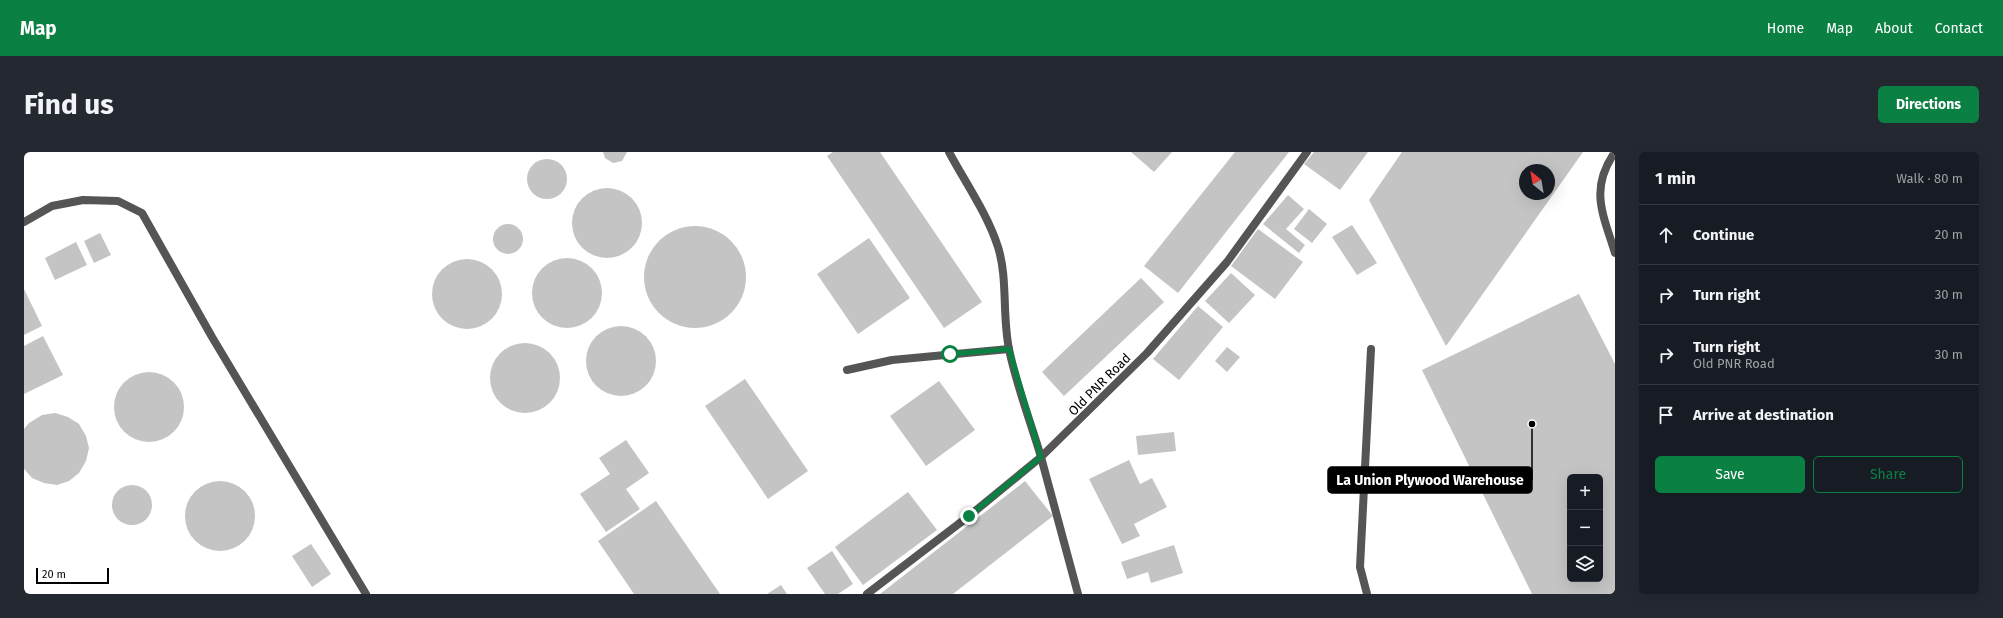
<!DOCTYPE html>
<html lang="en">
<head>
<meta charset="utf-8">
<style>
	:root { --surface:#171b24; --page:#242831; --text:#f1f3f6; --muted:#9ea1a6; --line:#363941; --accent:#0b8043 }
	body { margin:0; font-family:"Fira Sans",sans-serif; background:var(--page); color:var(--text) }
	.controls { position:absolute; right:12px; bottom:12px; display:grid; overflow:hidden; border-radius:6px; box-shadow:0 4px 16px #0002 }
	.controls button { width:36px; height:36px; display:grid; place-items:center; padding:0; border:0; border-bottom:1px solid var(--line); background:var(--surface); color:var(--text); font:20px sans-serif }
	.compass { position:absolute; left:1495px; top:12px; width:36px; height:36px; border-radius:50%; background:var(--surface); box-shadow:0 4px 16px #0002; rotate:329deg }
	.scale { position:absolute; left:12px; bottom:10px; width:73px; box-sizing:border-box; padding-left:4px; border:2px solid #000; border-top:0; font-size:11px; line-height:14px; white-space:nowrap; color:#000; -webkit-text-stroke:3px #fff; paint-order:stroke }
	.stop { position:absolute; width:12px; height:12px; margin:-9px; border:3px solid #0b8043; border-radius:50%; background:#fff }
	.stop.end { background:#0b8043; border-color:#fff; box-shadow:0 1px 4px #0008 }
	.list { margin:0; padding:0; list-style:none }
	h2 { display:flex; justify-content:space-between; align-items:center; height:52px; margin:0; padding:0 16px; font-size:17px }
	h2 small { font-size:13px; font-weight:400; color:var(--muted) }
	.list li { display:grid; grid-template-columns:26px 1fr auto; gap:12px; align-items:center; box-sizing:border-box; height:60px; padding:0 16px; border-top:1px solid var(--line) }
	.list b { display:block; font-size:15px; white-space:nowrap }
	.list p { margin:0; font-size:13px; white-space:nowrap; color:var(--muted) }
	.list em { font-size:13px; font-style:normal; color:var(--muted) }
	.actions { display:flex; gap:8px; padding:12px 16px }
	.actions a { flex:1; padding:9px 0; border:1px solid var(--accent); border-radius:6px; text-align:center; font-size:14px; color:var(--accent) }
	.actions .main { background:var(--accent); color:#fff }
	.icon { flex:none; width:22px; height:22px; fill:none; stroke:currentColor; stroke-width:2; stroke-linecap:round; stroke-linejoin:round }
	.map { position:relative; flex:none; width:1591px; height:442px; overflow:hidden; border-radius:6px }
	header { display:flex; align-items:center; gap:24px; box-sizing:border-box; height:56px; padding:0 20px; background:var(--accent); color:#fff }
	header strong { font-size:19px }
	nav { display:flex; gap:22px; margin-inline-start:auto; font-size:14px }
	.intro { display:flex; align-items:center; justify-content:space-between; box-sizing:border-box; height:96px; padding:0 24px }
	h1 { margin:0; font-size:28px }
	.button { padding:10px 18px; border-radius:6px; background:var(--accent); color:#fff; font-size:14px; font-weight:700 }
	main { display:flex; gap:24px; padding:0 24px }
	aside { flex:1; background:var(--surface); border-radius:6px; box-shadow:0 4px 16px #0002 }
	.map>svg:first-child { display:block }
</style>
</head>
<body>
<header>
<strong>Map</strong>
<nav><a>Home</a><a>Map</a><a>About</a><a>Contact</a></nav>
</header>
<div class="intro"><h1>Find us</h1><a class="button">Directions</a></div>
<main>
<div class="map">
<svg width="1591" height="442" viewBox="0 0 1591 442">
	<rect width="100%" height="100%" fill="#fff"/>
	<g fill="#c4c4c4" fill-rule="evenodd">
		<path d="M 579,0 L 603,0 L 598,9 L 589,11 L 581,6 Z"/>
		<path d="M 809,0 L 856,0 L 958,150 L 920,176 L 803,4 Z"/>
		<path d="M 1107,0 L 1148,0 L 1130,20 Z"/>
		<path d="M 1211,0 L 1265,0 L 1154,141 L 1120,114 Z"/>
		<path d="M 1290,0 L 1344,0 L 1316,38 L 1280,12 Z"/>
		<path d="M 1378,0 L 1559,0 L 1422,194 L 1345,48 ZM 1501,18 L 1525,18 L 1525,42 L 1501,42 Z"/>
		<circle cx="523" cy="27" r="20"/>
		<circle cx="583" cy="71" r="35"/>
		<path d="M 1264,43 L 1280,57 L 1262,77 L 1281,93 L 1275,101 L 1239,72 Z"/>
		<path d="M 1285,57 L 1303,72 L 1288,91 L 1270,77 Z"/>
		<circle cx="484" cy="87" r="15"/>
		<path d="M 1328,73 L 1353,111 L 1333,123 L 1308,85 Z"/>
		<circle cx="671" cy="125" r="51"/>
		<path d="M 1234,77 L 1279,110 L 1251,147 L 1207,114 Z"/>
		<path d="M 76,81 L 87,103 L 70,111 L 60,89 Z"/>
		<path d="M 845,86 L 886,146 L 834,182 L 793,122 Z"/>
		<path d="M 52,90 L 63,113 L 31,128 L 21,106 Z"/>
		<circle cx="543" cy="141" r="35"/>
		<circle cx="443" cy="142" r="35"/>
		<path d="M 1207,121 L 1231,143 L 1205,171 L 1181,149 Z"/>
		<path d="M 1117,126 L 1140,150 L 1040,244 L 1018,220 Z"/>
		<path d="M 0,137 L 18,174 L 0,183 Z"/>
		<path d="M 1555,142 L 1591,212 L 1591,442 L 1508,442 L 1398,218 ZM 1546,325 L 1576,325 L 1576,427 L 1546,427 Z"/>
		<path d="M 1174,154 L 1199,175 L 1155,228 L 1129,207 Z"/>
		<circle cx="597" cy="209" r="35"/>
		<path d="M 19,184 L 39,223 L 0,242 L 0,194 Z"/>
		<circle cx="501" cy="226" r="35"/>
		<path d="M 1203,195 L 1216,205 L 1203,220 L 1191,209 Z"/>
		<circle cx="125" cy="255" r="35"/>
		<path d="M 721,227 L 784,319 L 744,347 L 681,254 Z"/>
		<path d="M 915,229 L 951,278 L 902,314 L 866,264 Z"/>
		<path d="M 31,261 L 44,265 L 55,272 L 62,284 L 65,296 L 62,309 L 55,321 L 45,329 L 33,333 L 20,331 L 8,326 L 0,317 L 0,277 L 5,271 L 18,263 Z"/>
		<path d="M 1150,280 L 1152,299 L 1114,303 L 1112,284 Z"/>
		<path d="M 602,288 L 625,321 L 602,337 L 616,357 L 582,380 L 556,342 L 586,322 L 575,306 Z"/>
		<path d="M 1105,308 L 1116,332 L 1128,326 L 1143,355 L 1110,372 L 1116,384 L 1098,392 L 1065,327 Z"/>
		<circle cx="196" cy="364" r="35"/>
		<path d="M 1001,329 L 1029,364 L 929,442 L 856,442 Z"/>
		<circle cx="108" cy="353" r="20"/>
		<path d="M 884,340 L 913,378 L 839,433 L 811,395 Z"/>
		<path d="M 632,349 L 696,442 L 610,442 L 574,389 Z"/>
		<path d="M 287,392 L 307,422 L 288,435 L 268,404 Z"/>
		<path d="M 1150,393 L 1159,421 L 1127,431 L 1124,420 L 1103,427 L 1097,410 Z"/>
		<path d="M 808,399 L 829,432 L 814,442 L 801,442 L 783,416 Z"/>
		<path d="M 757,433 L 763,442 L 743,442 Z"/>
	</g>
	<g fill="none" stroke-linecap="round" stroke-linejoin="round">
		<g stroke="#555" stroke-width="8">
			<path d="M 925,0 C 941,30 963,61 974,95 C 984,127 978,163 985,197 C 992,232 1007,271 1017,305"/>
			<path d="M 1591,0 C 1565,37 1579,62 1591,101"/>
			<path d="M 0,70 L 28,54 L 59,48 L 94,49 L 118,61 L 188,185 L 342,442"/>
			<path d="M 823,218 L 868,208 L 985,197"/>
			<path d="M 1343,442 L 1336,415 L 1347,197"/>
		</g>
		<g stroke="#555" stroke-width="8">
			<path d="M 1017,305 L 1054,442"/>
			<path d="M 843,442 L 945,364 L 1017,305 L 1123,201 L 1203,110 L 1283,0"/>
		</g>
	</g>
	<g fill="none" stroke-linecap="round" stroke-linejoin="round">
		<path stroke="#0b8043" stroke-width="5" d="M 926,202 L 985,197 L 1017,305 L 945,364"/>
	</g>
	<g text-anchor="middle" stroke-width="4" stroke-linejoin="round" paint-order="stroke">
		<g font-size="13" fill="#000" stroke="#fff">
			<text transform="translate(1075 232) rotate(-45)" y="5">Old PNR Road</text>
		</g>
	</g>
	<path fill="none" stroke="#000" stroke-width="1.5" d="M1508 272L1508 328"/>
	<circle fill="#000" stroke="#fff" stroke-width="1.5" cx="1508" cy="272" r="4"/>
	<rect fill="#000" stroke="#000" stroke-width="1.5" x="1304" y="315" width="204" height="26" rx="4"/>
	<g font-size="14" text-anchor="middle" font-weight="bold" fill="#fff">
		<text x="1406" y="333">La Union Plywood Warehouse</text>
	</g>
</svg>
<div class="controls">
<button>+</button>
<button>−</button>
<button><svg class="icon" aria-label="layers" viewBox="0 0 24 24"><path d="M12 4l9 5-9 5-9-5zM3 14l9 5 9-5"/></svg></button>
</div>
<svg class="compass" viewBox="-18 -18 36 36"><path d="M0-13l5 13h-10z" fill="#e53935"/><path d="M0 13l5-13h-10z" fill="#9ea1a6"/></svg>
<div class="scale">20 m</div>
<div class="stop" style="left:926px;top:202px"></div>
<div class="stop end" style="left:945px;top:364px"></div>
</div>
<aside>
<h2>1 min<small>Walk · 80 m</small></h2>
<ul class="list">
<li><svg class="icon" aria-label="ahead" viewBox="0 0 24 24"><path d="M12 20V5M6 11l6-6 6 6"/></svg><div><b>Continue</b></div><em>20 m</em></li>
<li><svg class="icon" aria-label="right" viewBox="0 0 24 24"><path d="M7 20v-9h11M14 6l5 5-5 5"/></svg><div><b>Turn right</b></div><em>30 m</em></li>
<li><svg class="icon" aria-label="right" viewBox="0 0 24 24"><path d="M7 20v-9h11M14 6l5 5-5 5"/></svg><div><b>Turn right</b><p>Old PNR Road</p></div><em>30 m</em></li>
<li><svg class="icon" aria-label="arrive" viewBox="0 0 24 24"><path d="M6 21V4h12l-3 4 3 4H6"/></svg><div><b>Arrive at destination</b></div></li>
</ul>
<div class="actions"><a class="main">Save</a><a>Share</a></div>
</aside>
</main>
</body>
</html>
